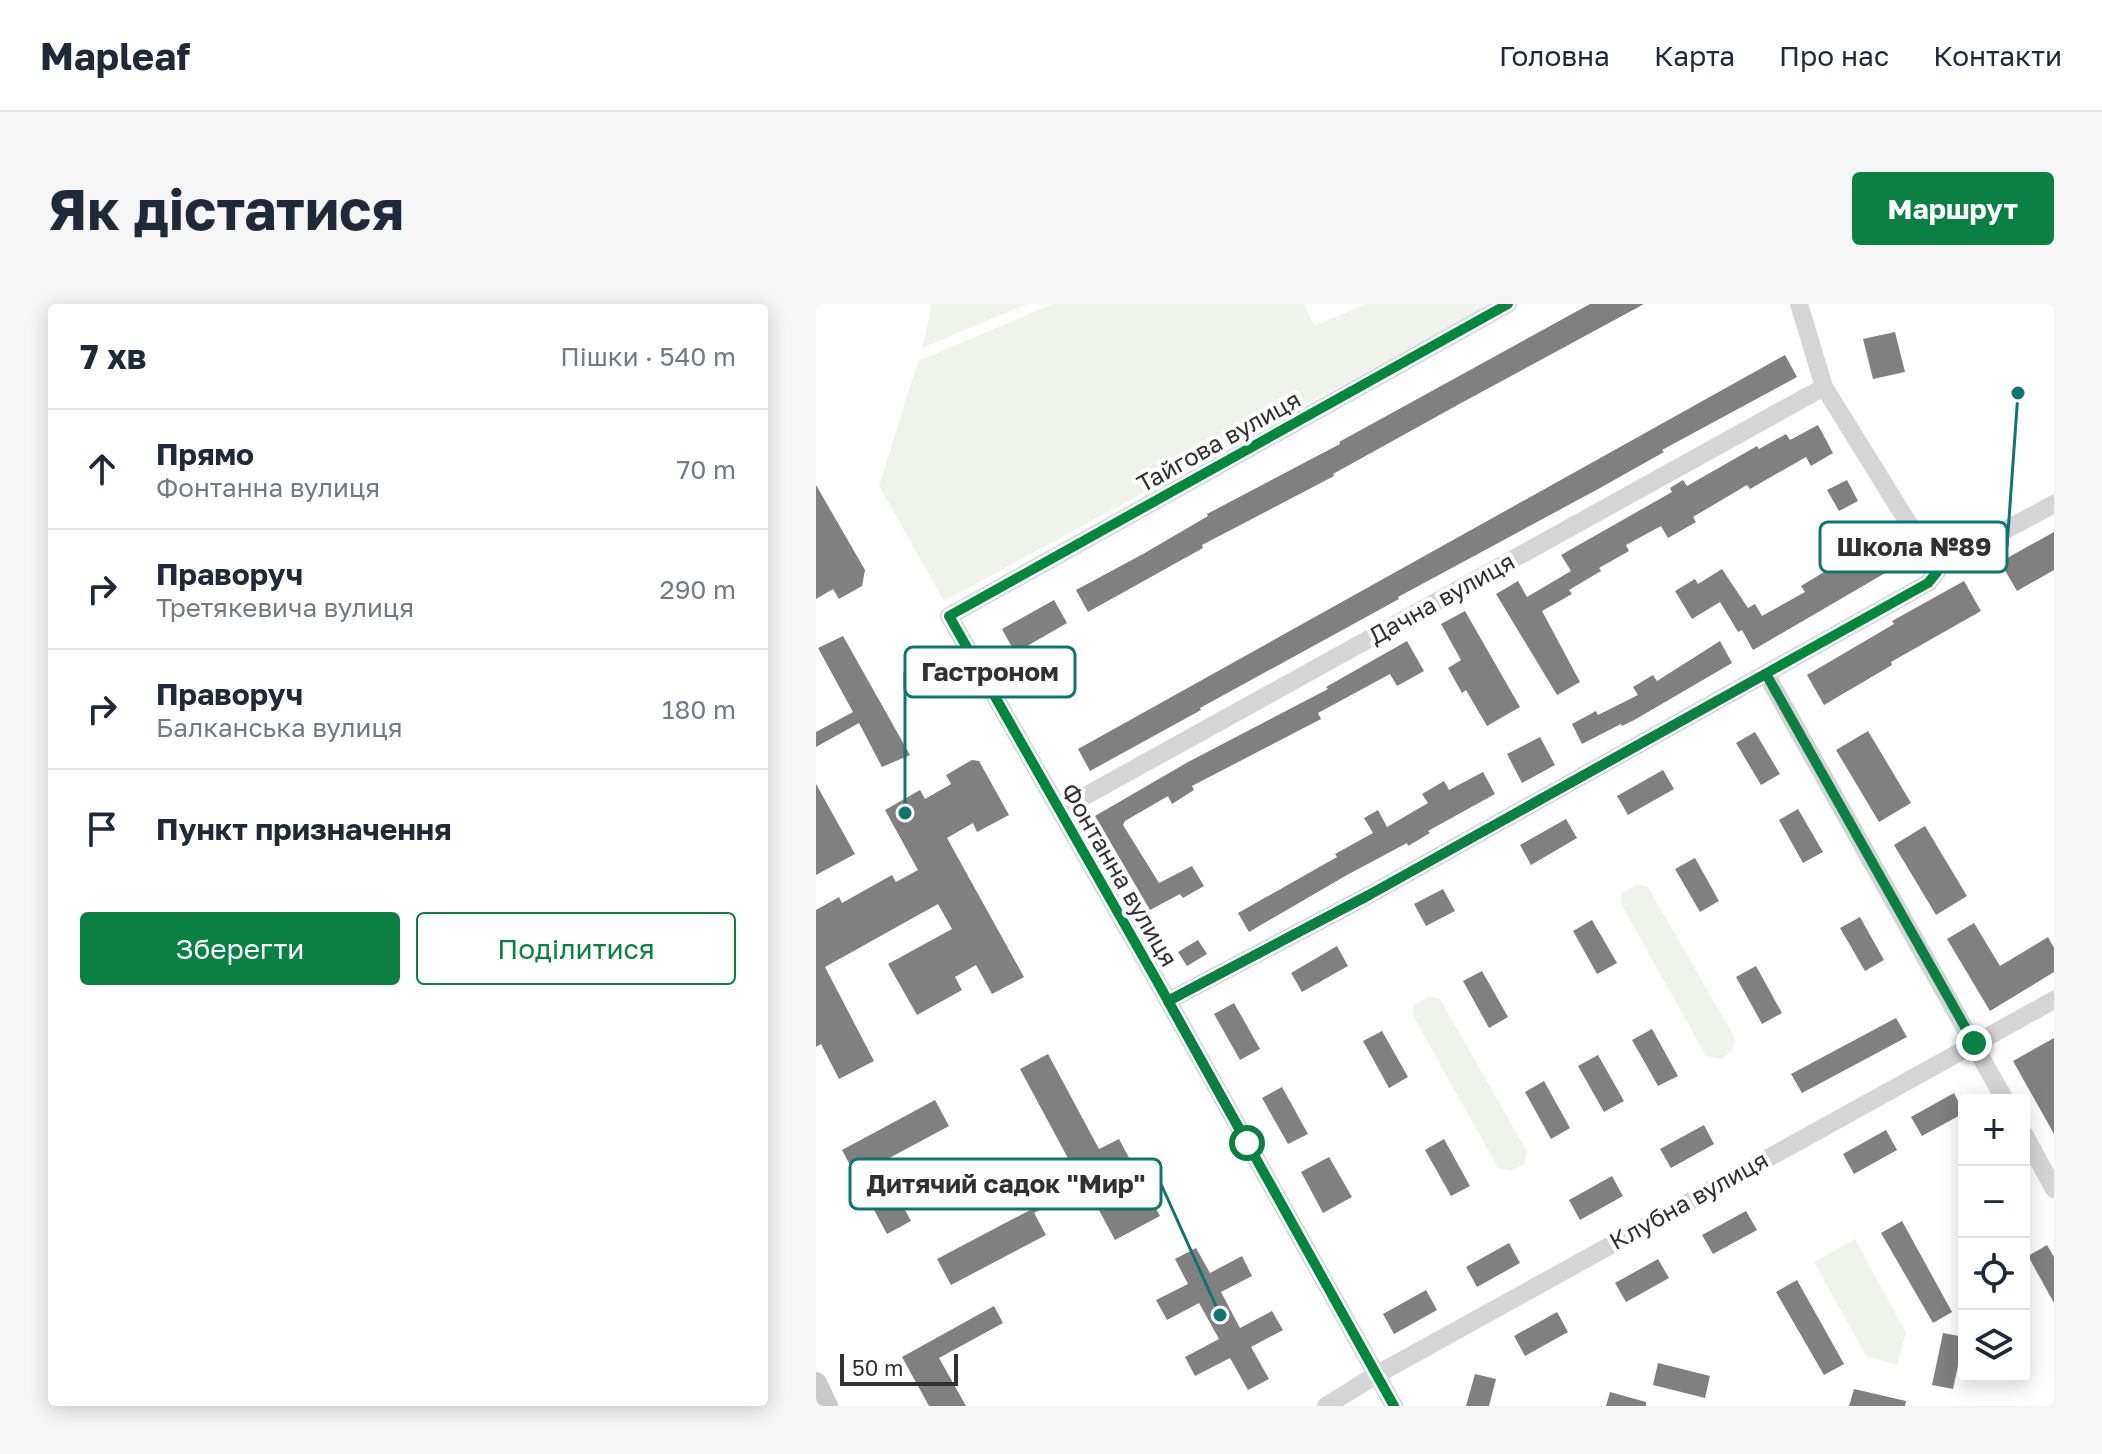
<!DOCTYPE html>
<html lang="uk">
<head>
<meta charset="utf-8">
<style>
	:root { --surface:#fff; --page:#f6f6f7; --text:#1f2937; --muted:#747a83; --line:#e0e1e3; --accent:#0b8043 }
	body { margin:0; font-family:"Golos Text",sans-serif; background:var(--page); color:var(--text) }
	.controls { position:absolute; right:24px; bottom:24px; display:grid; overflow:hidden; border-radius:8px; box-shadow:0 4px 20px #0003 }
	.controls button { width:72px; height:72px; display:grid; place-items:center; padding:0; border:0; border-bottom:2px solid var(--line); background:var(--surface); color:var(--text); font:40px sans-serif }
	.scale { position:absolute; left:24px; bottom:20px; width:118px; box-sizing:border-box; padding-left:8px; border:4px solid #313131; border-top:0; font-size:22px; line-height:28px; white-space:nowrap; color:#313131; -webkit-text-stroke:6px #fff; paint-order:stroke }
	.stop { position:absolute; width:24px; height:24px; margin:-18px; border:6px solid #0b8043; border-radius:50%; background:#fff }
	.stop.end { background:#0b8043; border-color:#fff; box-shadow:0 2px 8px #0008 }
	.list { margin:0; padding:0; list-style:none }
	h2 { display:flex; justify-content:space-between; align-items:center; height:104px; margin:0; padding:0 32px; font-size:34px }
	h2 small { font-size:26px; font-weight:400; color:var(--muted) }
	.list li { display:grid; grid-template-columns:52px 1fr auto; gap:24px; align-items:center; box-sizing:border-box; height:120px; padding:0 32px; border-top:2px solid var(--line) }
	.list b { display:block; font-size:30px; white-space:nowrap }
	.list p { margin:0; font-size:26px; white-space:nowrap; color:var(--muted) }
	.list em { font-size:26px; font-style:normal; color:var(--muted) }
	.actions { display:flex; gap:16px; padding:24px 32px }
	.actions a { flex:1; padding:18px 0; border:2px solid var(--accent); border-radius:8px; text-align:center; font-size:28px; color:var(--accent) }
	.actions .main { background:var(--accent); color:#fff }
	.icon { flex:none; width:44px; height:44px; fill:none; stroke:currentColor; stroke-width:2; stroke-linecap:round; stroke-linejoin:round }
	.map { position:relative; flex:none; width:1238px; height:1102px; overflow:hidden; border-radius:8px }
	header { display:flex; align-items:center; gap:48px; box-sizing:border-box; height:112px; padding:0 40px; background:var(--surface); border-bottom:2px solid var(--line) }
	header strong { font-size:38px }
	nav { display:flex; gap:44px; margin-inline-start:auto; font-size:28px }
	.intro { display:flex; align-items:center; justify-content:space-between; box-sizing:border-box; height:192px; padding:0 48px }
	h1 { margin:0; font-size:56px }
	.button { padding:20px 36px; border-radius:8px; background:var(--accent); color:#fff; font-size:28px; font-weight:700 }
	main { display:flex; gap:48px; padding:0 48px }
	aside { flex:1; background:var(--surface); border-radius:8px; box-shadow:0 4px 20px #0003 }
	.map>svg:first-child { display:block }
</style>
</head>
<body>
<header>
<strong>Mapleaf</strong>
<nav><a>Головна</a><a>Карта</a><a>Про нас</a><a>Контакти</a></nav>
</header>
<div class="intro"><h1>Як дістатися</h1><a class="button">Маршрут</a></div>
<main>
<aside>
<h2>7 хв<small>Пішки · 540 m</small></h2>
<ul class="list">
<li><svg class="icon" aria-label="ahead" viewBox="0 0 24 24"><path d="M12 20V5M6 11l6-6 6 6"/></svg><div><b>Прямо</b><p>Фонтанна вулиця</p></div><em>70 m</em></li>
<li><svg class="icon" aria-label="right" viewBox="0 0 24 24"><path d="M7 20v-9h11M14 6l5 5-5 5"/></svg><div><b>Праворуч</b><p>Третякевича вулиця</p></div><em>290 m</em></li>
<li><svg class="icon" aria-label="right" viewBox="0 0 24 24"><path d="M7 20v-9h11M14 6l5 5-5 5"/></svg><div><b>Праворуч</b><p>Балканська вулиця</p></div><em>180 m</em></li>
<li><svg class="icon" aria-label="arrive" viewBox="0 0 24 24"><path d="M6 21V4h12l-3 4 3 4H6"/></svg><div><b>Пункт призначення</b></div></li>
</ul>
<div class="actions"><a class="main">Зберегти</a><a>Поділитися</a></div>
</aside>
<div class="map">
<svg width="1238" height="1102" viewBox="0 0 1238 1102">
	<rect width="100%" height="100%" fill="#fff"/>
	<g fill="#eff3ec">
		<path d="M 116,0 L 211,0 L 106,44 Z"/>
		<path d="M 237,0 L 488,0 L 498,22 L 550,0 L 671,0 L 663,7 L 128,297 L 63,182 L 102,57 Z"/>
		<path d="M 821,580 L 832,583 L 919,734 L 916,747 L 904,755 L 890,752 L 805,600 L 806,589 Z"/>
		<path d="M 613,692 L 624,695 L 711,847 L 708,860 L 695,867 L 682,864 L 597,712 L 598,701 Z"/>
		<path d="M 1039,935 L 1090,1029 L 1081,1061 L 1050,1052 L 998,958 Z"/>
	</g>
	<g fill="#808080">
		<path d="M 774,0 L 828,0 L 647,98 L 517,170 L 518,172 L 386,241 L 387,244 L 272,308 L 260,286 L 327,250 L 392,212 L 391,210 L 524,140 L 523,138 Z"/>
		<path d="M 1079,28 L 1089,68 L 1057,75 L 1047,35 Z"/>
		<path d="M 969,51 L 981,73 L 846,146 L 848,148 L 784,184 L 582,293 L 583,295 L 384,404 L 385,406 L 274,467 L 262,445 Z"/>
		<path d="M 1002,121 L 1017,149 L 995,162 L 990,153 L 934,185 L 931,181 L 877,213 L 880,218 L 852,234 L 845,222 L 810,241 L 813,247 L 783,264 L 785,267 L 753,286 L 756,290 L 726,307 L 764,378 L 741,391 L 680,290 L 702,277 L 711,293 L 755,267 L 745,251 L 856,188 L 854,184 L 867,176 L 871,182 L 941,142 L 943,145 L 970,130 L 974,136 Z"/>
		<path d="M 1031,176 L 1042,197 L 1023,207 L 1011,186 Z"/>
		<path d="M 0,181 L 49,266 L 46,282 L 23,295 L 17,285 L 0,295 Z"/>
		<path d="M 1238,228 L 1238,266 L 1201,287 L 1184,258 Z"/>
		<path d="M 1069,238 L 1083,261 L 937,346 L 926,326 L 922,328 L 904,298 L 876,315 L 859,287 L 879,275 L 882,280 L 906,265 L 932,304 L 939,300 L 946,312 L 989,288 L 985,282 L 1041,248 L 1044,253 Z"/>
		<path d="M 1148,277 L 1165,307 L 1075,358 L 1076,361 L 1008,401 L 991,371 L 1078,320 L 1076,317 Z"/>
		<path d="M 238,296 L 251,319 L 199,349 L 186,325 Z"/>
		<path d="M 649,307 L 704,403 L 671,422 L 650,386 L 646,389 L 632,364 L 645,356 L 625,320 Z"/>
		<path d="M 27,332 L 94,451 L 66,463 L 43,419 L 0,443 L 0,428 L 37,408 L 2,344 Z"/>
		<path d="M 591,337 L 608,367 L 581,382 L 574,370 L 502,409 L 505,415 L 376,482 L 378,486 L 356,500 L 352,492 L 309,517 L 307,521 L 343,579 L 376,562 L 388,582 L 367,594 L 364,590 L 334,606 L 279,512 L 372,458 L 512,385 L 510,383 Z"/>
		<path d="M 904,337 L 916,359 L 820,415 L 806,422 L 805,420 L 766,440 L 756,420 L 780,407 L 782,411 L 822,391 L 817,383 L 837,371 L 841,377 Z"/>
		<path d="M 1052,427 L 1095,499 L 1063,518 L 1020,446 Z"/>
		<path d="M 939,428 L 964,470 L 945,481 L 920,439 Z"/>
		<path d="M 724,433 L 739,461 L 706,479 L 691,450 Z"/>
		<path d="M 156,456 L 163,457 L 193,511 L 161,528 L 157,519 L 131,534 L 208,673 L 176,690 L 160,661 L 139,673 L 146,686 L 101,711 L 72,660 L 136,625 L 122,600 L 9,663 L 58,757 L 23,775 L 5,740 L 0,743 L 0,606 L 23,593 L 26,599 L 76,571 L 80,578 L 102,566 L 69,506 L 104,486 L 109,495 L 135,480 L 130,471 Z"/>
		<path d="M 847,466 L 858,485 L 812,511 L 801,492 Z"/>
		<path d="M 667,468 L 679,490 L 612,527 L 614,529 L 592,542 L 591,539 L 531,571 L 433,628 L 422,609 L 521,553 L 519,550 L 557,529 L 548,514 L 562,506 L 571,523 L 612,499 L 606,490 L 628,477 L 633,486 Z"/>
		<path d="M 0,480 L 39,550 L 0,571 Z"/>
		<path d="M 982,505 L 1007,548 L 987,559 L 963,516 Z"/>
		<path d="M 750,515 L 761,534 L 715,561 L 704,541 Z"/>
		<path d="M 1109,522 L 1151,592 L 1120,611 L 1078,541 Z"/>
		<path d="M 879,554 L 903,597 L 884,608 L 859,565 Z"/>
		<path d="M 627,585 L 639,607 L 610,622 L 598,600 Z"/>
		<path d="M 1044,613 L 1068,656 L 1049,667 L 1024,624 Z"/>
		<path d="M 776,616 L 801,659 L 781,670 L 757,627 Z"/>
		<path d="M 1158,619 L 1184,662 L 1232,633 L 1238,644 L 1238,668 L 1174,707 L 1131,635 Z"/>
		<path d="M 382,636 L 391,650 L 371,662 L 362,648 Z"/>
		<path d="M 521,642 L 532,662 L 486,688 L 475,669 Z"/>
		<path d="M 940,662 L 966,709 L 946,720 L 920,673 Z"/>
		<path d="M 666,667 L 692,713 L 673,724 L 647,677 Z"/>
		<path d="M 418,699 L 444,745 L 424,756 L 398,710 Z"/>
		<path d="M 1080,714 L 1091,733 L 986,789 L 975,770 Z"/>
		<path d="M 836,725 L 862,772 L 842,782 L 816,736 Z"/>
		<path d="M 566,727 L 592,773 L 573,784 L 547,737 Z"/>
		<path d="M 1238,734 L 1238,830 L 1197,757 Z"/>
		<path d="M 232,750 L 283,845 L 303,835 L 344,912 L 299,936 L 270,882 L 218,909 L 205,884 L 254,858 L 204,765 Z"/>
		<path d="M 782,751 L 808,797 L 788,808 L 762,762 Z"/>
		<path d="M 728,777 L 754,824 L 735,835 L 709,788 Z"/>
		<path d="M 466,783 L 492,830 L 472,840 L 446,794 Z"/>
		<path d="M 1138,789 L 1148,809 L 1106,832 L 1095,813 Z"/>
		<path d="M 119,796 L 133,822 L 64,859 L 95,917 L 71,930 L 26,846 Z"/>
		<path d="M 888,821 L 898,840 L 855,864 L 844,845 Z"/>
		<path d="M 1070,826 L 1081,846 L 1038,870 L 1027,850 Z"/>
		<path d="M 628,835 L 654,882 L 635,892 L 609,846 Z"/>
		<path d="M 513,853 L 536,893 L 507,909 L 485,868 Z"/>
		<path d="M 796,872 L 807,892 L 764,916 L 753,896 Z"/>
		<path d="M 216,905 L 230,931 L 135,981 L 121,955 Z"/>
		<path d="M 930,907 L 941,926 L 897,950 L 886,931 Z"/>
		<path d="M 1086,917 L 1136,1008 L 1117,1019 L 1065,929 Z"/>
		<path d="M 693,939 L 704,959 L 661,983 L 650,963 Z"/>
		<path d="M 1231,941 L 1238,953 L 1238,999 L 1212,952 Z"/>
		<path d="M 380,944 L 394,969 L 426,952 L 436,972 L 405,988 L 424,1024 L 456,1007 L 467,1026 L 435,1043 L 453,1075 L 432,1086 L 414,1054 L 379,1072 L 369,1053 L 403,1035 L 383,999 L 351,1016 L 340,996 L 372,980 L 359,955 Z"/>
		<path d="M 842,955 L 853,974 L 810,998 L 799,979 Z"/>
		<path d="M 981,976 L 1028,1060 L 1008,1071 L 960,988 Z"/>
		<path d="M 610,986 L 621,1006 L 578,1030 L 567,1010 Z"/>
		<path d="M 178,1002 L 187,1019 L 123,1054 L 150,1102 L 113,1102 L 86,1053 Z"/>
		<path d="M 741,1008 L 752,1028 L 709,1052 L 698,1032 Z"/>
		<path d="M 1127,1029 L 1148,1033 L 1137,1085 L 1116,1081 Z"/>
		<path d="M 842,1059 L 894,1072 L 889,1094 L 837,1081 Z"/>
		<path d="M 659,1070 L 680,1075 L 673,1102 L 650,1102 Z"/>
		<path d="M 1038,1085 L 1090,1097 L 1089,1102 L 1033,1102 Z"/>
		<path d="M 794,1088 L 830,1098 L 830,1102 L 790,1102 Z"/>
	</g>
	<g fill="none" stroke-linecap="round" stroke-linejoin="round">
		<g stroke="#d5d5d5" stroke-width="18">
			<path d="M 983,0 L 1008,83 L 1106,241 C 1117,252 1126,253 1141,252 L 1238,200"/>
			<path d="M 950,370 L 1189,796"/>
			<path d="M 244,506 L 1008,83"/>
			<path d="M 352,697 L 553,591 L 1112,279 L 1121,268 L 1125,253"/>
			<path d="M 1208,830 L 1238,885"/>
			<path d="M 510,1102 L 560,1071 L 1238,696"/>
			<path d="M 578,1102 L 341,677 L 133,312 L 692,0"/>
		</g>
		<path stroke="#c9c9c9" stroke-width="22" d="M 0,1079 L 11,1102"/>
		<defs>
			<g id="cycleway">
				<path d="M 352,697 L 553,591 L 1112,279 L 1121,268 L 1125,253"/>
				<path d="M 578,1102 L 341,677 L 133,312 L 692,0"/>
			</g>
		</defs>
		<use href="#cycleway" stroke="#fff" stroke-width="15"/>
		<use href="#cycleway" stroke="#00873e" stroke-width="10"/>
	</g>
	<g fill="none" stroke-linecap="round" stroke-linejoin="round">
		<path stroke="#0b8043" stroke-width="10" d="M 431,839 L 352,697 L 553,591 L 950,370 L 1158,739"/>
	</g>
	<g text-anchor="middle" stroke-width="8" stroke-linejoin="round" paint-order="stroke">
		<g font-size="24" fill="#313131" stroke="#fff">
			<text transform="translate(403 138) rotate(-29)" y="8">Тайгова вулиця</text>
			<text transform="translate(626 295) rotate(-29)" y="8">Дачна вулиця</text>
			<text transform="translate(303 571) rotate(60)" y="8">Фонтанна вулиця</text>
			<text transform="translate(873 897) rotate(-29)" y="8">Клубна вулиця</text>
		</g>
	</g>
	<path fill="none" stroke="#0f766e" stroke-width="3" d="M1202 89L1191 243M89 509L89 368M404 1011L345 880"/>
	<g fill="#0f766e" stroke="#fff" stroke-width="3">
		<circle cx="1202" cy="89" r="8"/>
		<circle cx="89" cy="509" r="8"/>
		<circle cx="404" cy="1011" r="8"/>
	</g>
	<g fill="#fff" stroke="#0f766e" stroke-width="3">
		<rect x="1004" y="218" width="187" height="50" rx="8"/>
		<rect x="89" y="343" width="170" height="50" rx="8"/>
		<rect x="34" y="855" width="311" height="50" rx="8"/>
	</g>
	<g font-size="26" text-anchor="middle" font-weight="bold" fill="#313131">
		<text x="1098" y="252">Школа №89</text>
		<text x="174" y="377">Гастроном</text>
		<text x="190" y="889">Дитячий садок "Мир"</text>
	</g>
</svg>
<div class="controls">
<button>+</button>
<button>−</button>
<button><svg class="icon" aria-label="locate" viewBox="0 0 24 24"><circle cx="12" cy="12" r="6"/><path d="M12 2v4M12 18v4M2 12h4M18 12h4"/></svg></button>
<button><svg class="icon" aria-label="layers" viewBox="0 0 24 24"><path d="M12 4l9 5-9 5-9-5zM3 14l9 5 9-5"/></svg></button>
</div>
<div class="scale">50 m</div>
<div class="stop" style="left:431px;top:839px"></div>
<div class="stop end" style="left:1158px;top:739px"></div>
</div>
</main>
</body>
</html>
